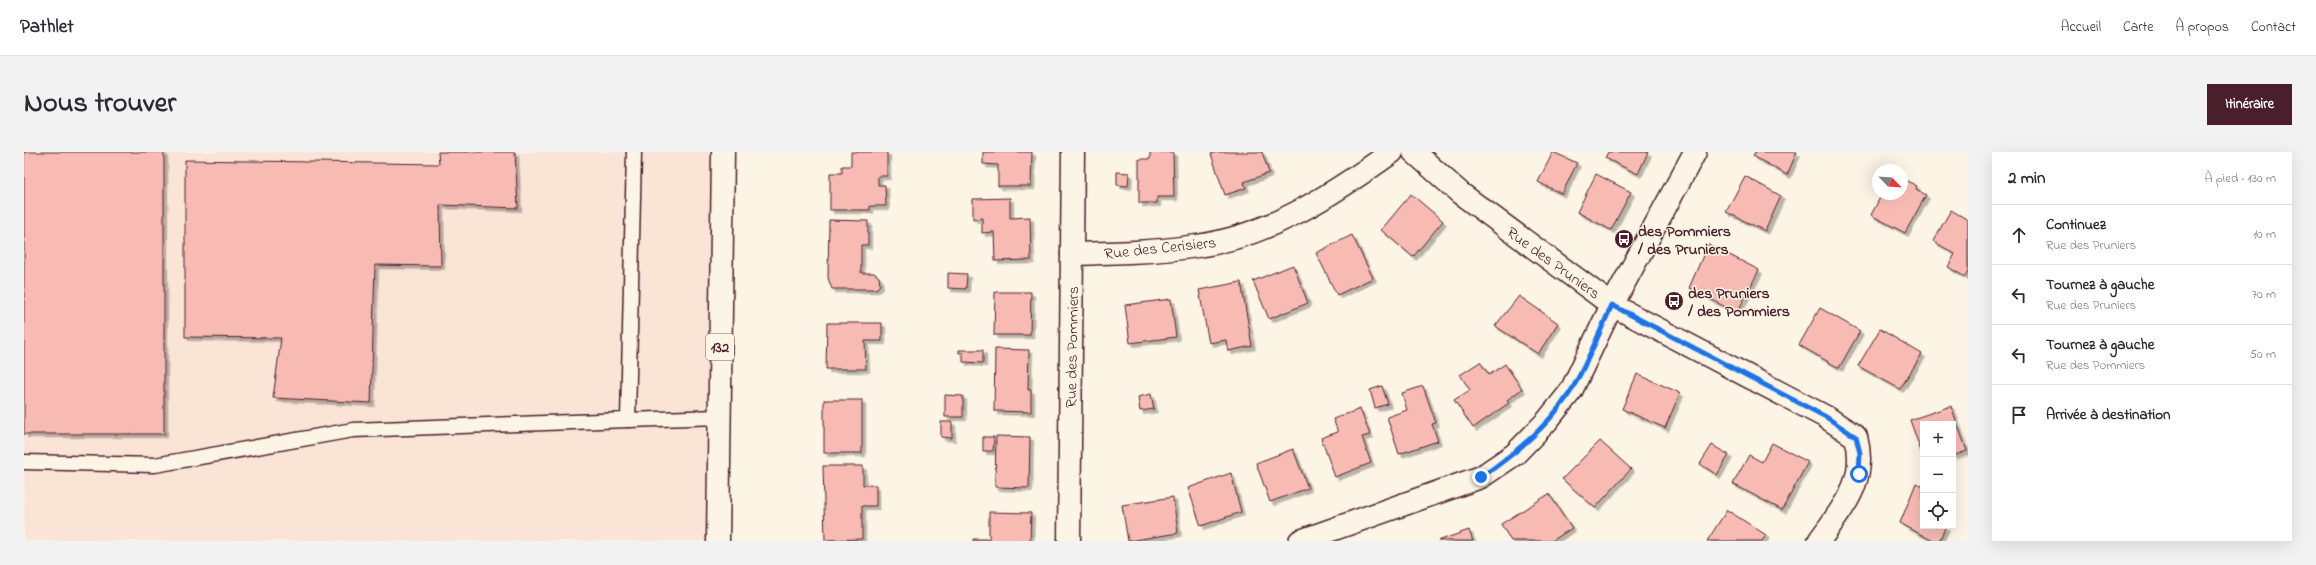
<!DOCTYPE html>
<html lang="fr">
<head>
<meta charset="utf-8">
<style>
	:root { --surface:#fff; --page:#f2f2f3; --text:#2b2b33; --muted:#7c7c81; --line:#e1e1e2; --accent:#4a1f2b }
	body { margin:0; font-family:"Indie Flower",sans-serif; background:var(--page); color:var(--text) }
	.controls { position:absolute; right:12px; bottom:12px; display:grid; overflow:hidden; border-radius:0px; box-shadow:0 4px 16px #0002 }
	.controls button { width:36px; height:36px; display:grid; place-items:center; padding:0; border:0; border-bottom:1px solid var(--line); background:var(--surface); color:var(--text); font:20px sans-serif }
	.compass { position:absolute; left:1848px; top:12px; width:36px; height:36px; border-radius:50%; background:var(--surface); box-shadow:0 4px 16px #0002; rotate:115deg }
	.stop { position:absolute; width:12px; height:12px; margin:-9px; border:3px solid #1a73e8; border-radius:50%; background:#fff }
	.stop.end { background:#1a73e8; border-color:#fff; box-shadow:0 1px 4px #0008 }
	.list { margin:0; padding:0; list-style:none }
	h2 { display:flex; justify-content:space-between; align-items:center; height:52px; margin:0; padding:0 16px; font-size:17px }
	h2 small { font-size:13px; font-weight:400; color:var(--muted) }
	.list li { display:grid; grid-template-columns:26px 1fr auto; gap:12px; align-items:center; box-sizing:border-box; height:60px; padding:0 16px; border-top:1px solid var(--line) }
	.list b { display:block; font-size:15px; white-space:nowrap }
	.list p { margin:0; font-size:13px; white-space:nowrap; color:var(--muted) }
	.list em { font-size:13px; font-style:normal; color:var(--muted) }
	.icon { flex:none; width:22px; height:22px; fill:none; stroke:currentColor; stroke-width:2; stroke-linecap:round; stroke-linejoin:round }
	.map { position:relative; flex:none; width:1944px; height:389px; overflow:hidden; border-radius:0px }
	header { display:flex; align-items:center; gap:24px; box-sizing:border-box; height:56px; padding:0 20px; background:var(--surface); border-bottom:1px solid var(--line) }
	header strong { font-size:19px }
	nav { display:flex; gap:22px; margin-inline-start:auto; font-size:14px }
	.intro { display:flex; align-items:center; justify-content:space-between; box-sizing:border-box; height:96px; padding:0 24px }
	h1 { margin:0; font-size:28px }
	.button { padding:10px 18px; border-radius:0px; background:var(--accent); color:#fff; font-size:14px; font-weight:700 }
	main { display:flex; gap:24px; padding:0 24px }
	aside { flex:1; background:var(--surface); border-radius:0px; box-shadow:0 4px 16px #0002 }
	.map>svg:first-child { display:block }
</style>
</head>
<body>
<header>
<strong>Pathlet</strong>
<nav><a>Accueil</a><a>Carte</a><a>À propos</a><a>Contact</a></nav>
</header>
<div class="intro"><h1>Nous trouver</h1><a class="button">Itinéraire</a></div>
<main>
<div class="map">
<svg width="1944" height="389" viewBox="0 0 1944 389">
	<defs>
		<filter id="shadow"><feDropShadow dx="3.5" dy="3.5" stdDeviation="0" flood-color="#0004"/></filter>
	</defs>
	<rect width="100%" height="100%" fill="#fcf5e5"/>
	<filter id="ink" filterUnits="userSpaceOnUse"><feTurbulence type="fractalNoise" baseFrequency=".025" numOctaves="2"/><feDisplacementMap in="SourceGraphic" scale="8" xChannelSelector="R" yChannelSelector="G"/><feConvolveMatrix kernelMatrix="1 2 1 2 8 2 1 2 1" color-interpolation-filters="sRGB"/></filter>
	<g filter="url(#ink)">
		<path fill="#fae4d6" d="M 0,0 L 698,0 L 694,389 L 0,389 Z"/>
		<g fill="#f7bbb4" stroke="#4a1f2b" filter="url(#shadow)">
			<rect x="0" y="0" width="140" height="282"/>
			<path d="M 414,0 L 491,0 L 494,56 L 416,53 L 417,114 L 351,113 L 347,251 L 249,246 L 257,186 L 161,185 L 161,8 L 415,12 Z"/>
			<path d="M 827,0 L 863,0 L 863,24 L 854,24 L 854,33 L 861,33 L 862,54 L 846,54 L 846,58 L 806,58 L 806,21 L 818,21 L 818,14 L 827,14 Z"/>
			<path d="M 959,0 L 1008,0 L 1007,34 L 974,34 L 974,13 L 959,12 Z"/>
			<path d="M 1126,0 L 1149,0 L 1150,45 L 1133,45 L 1133,51 L 1115,51 L 1115,7 L 1126,7 Z"/>
			<path d="M 1193,0 L 1238,0 L 1245,21 L 1220,30 L 1222,36 L 1201,43 L 1187,2 Z"/>
			<path d="M 1529,0 L 1553,11 L 1538,42 L 1514,30 Z"/>
			<path d="M 1584,0 L 1624,0 L 1614,22 L 1581,6 Z"/>
			<path d="M 1731,0 L 1773,0 L 1763,23 L 1729,4 Z"/>
			<path d="M 1093,20 L 1105,21 L 1104,34 L 1093,33 Z"/>
			<path d="M 1572,22 L 1607,40 L 1587,78 L 1553,60 Z"/>
			<path d="M 1721,24 L 1757,44 L 1741,79 L 1702,60 Z"/>
			<path d="M 1879,27 L 1893,34 L 1892,37 L 1902,43 L 1881,81 L 1847,63 L 1858,42 L 1878,42 Z"/>
			<path d="M 1387,42 L 1419,69 L 1389,105 L 1357,78 Z"/>
			<path d="M 986,46 L 986,66 L 1006,65 L 1007,108 L 971,109 L 970,80 L 958,81 L 958,66 L 949,67 L 949,47 Z"/>
			<path d="M 1927,58 L 1944,68 L 1944,120 L 1941,125 L 1924,115 L 1931,102 L 1909,89 Z"/>
			<path d="M 805,68 L 844,69 L 844,93 L 837,93 L 837,121 L 850,121 L 855,125 L 856,133 L 852,137 L 808,137 L 804,126 Z"/>
			<path d="M 1328,83 L 1349,126 L 1313,143 L 1292,101 Z"/>
			<path d="M 1684,92 L 1735,118 L 1713,161 L 1665,136 Z"/>
			<path d="M 1269,113 L 1284,151 L 1245,167 L 1229,129 Z"/>
			<path d="M 924,121 L 943,122 L 942,137 L 924,136 Z"/>
			<path d="M 1217,130 L 1228,194 L 1204,199 L 1202,188 L 1185,191 L 1175,138 Z"/>
			<path d="M 971,140 L 1007,140 L 1006,183 L 970,183 Z"/>
			<path d="M 1495,144 L 1534,171 L 1514,202 L 1471,174 Z"/>
			<path d="M 1147,147 L 1152,185 L 1106,191 L 1101,153 Z"/>
			<path d="M 1796,156 L 1836,179 L 1815,216 L 1775,193 Z"/>
			<path d="M 803,171 L 858,171 L 858,189 L 841,189 L 842,217 L 802,217 Z"/>
			<path d="M 1856,177 L 1898,202 L 1876,237 L 1834,214 Z"/>
			<path d="M 971,197 L 1005,198 L 1004,238 L 1007,238 L 1007,260 L 970,259 Z"/>
			<path d="M 935,198 L 959,198 L 959,211 L 939,210 L 939,201 L 935,201 Z"/>
			<path d="M 1456,210 L 1465,223 L 1481,212 L 1498,237 L 1483,248 L 1485,251 L 1449,276 L 1430,248 L 1446,238 L 1436,223 Z"/>
			<path d="M 1613,222 L 1656,241 L 1641,276 L 1598,257 Z"/>
			<path d="M 1358,234 L 1364,252 L 1351,256 L 1346,238 Z"/>
			<path d="M 1399,234 L 1412,271 L 1408,272 L 1414,289 L 1375,302 L 1363,265 L 1383,258 L 1378,241 Z"/>
			<path d="M 1127,242 L 1130,257 L 1116,259 L 1114,245 Z"/>
			<path d="M 921,243 L 939,244 L 939,265 L 921,265 Z"/>
			<rect x="800" y="248" width="38" height="53"/>
			<path d="M 1927,254 L 1943,299 L 1929,304 L 1929,272 L 1899,272 L 1899,305 L 1886,268 Z"/>
			<path d="M 1336,257 L 1346,283 L 1338,285 L 1347,311 L 1311,325 L 1297,286 L 1314,280 L 1309,267 Z"/>
			<path d="M 917,270 L 928,270 L 928,286 L 917,285 Z"/>
			<path d="M 972,284 L 1006,285 L 1005,336 L 971,335 Z"/>
			<path d="M 959,285 L 970,285 L 969,299 L 959,299 Z"/>
			<path d="M 1576,289 L 1607,317 L 1571,356 L 1538,327 Z"/>
			<path d="M 1748,291 L 1784,310 L 1758,358 L 1709,332 L 1725,303 L 1738,310 Z"/>
			<path d="M 1688,293 L 1705,303 L 1693,323 L 1676,312 Z"/>
			<path d="M 1269,297 L 1284,336 L 1246,350 L 1232,311 Z"/>
			<path d="M 799,314 L 839,314 L 839,333 L 852,333 L 852,354 L 838,354 L 838,387 L 801,388 Z"/>
			<path d="M 1207,321 L 1217,360 L 1177,374 L 1164,336 Z"/>
			<path d="M 1892,331 L 1899,334 L 1899,374 L 1922,374 L 1915,389 L 1909,389 L 1876,371 Z"/>
			<path d="M 1525,342 L 1548,376 L 1528,389 L 1487,389 L 1477,372 Z"/>
			<path d="M 1149,345 L 1154,381 L 1104,389 L 1098,353 Z"/>
			<path d="M 1703,358 L 1742,383 L 1738,389 L 1683,389 Z"/>
			<path d="M 965,360 L 1007,361 L 1006,389 L 949,389 L 949,387 L 965,387 Z"/>
			<path d="M 1445,378 L 1449,389 L 1414,389 Z"/>
		</g>
		<g fill="none" stroke-linecap="round" stroke-linejoin="round">
			<defs>
				<g id="lane">
					<path d="M 604,268 L 695,265"/>
					<path d="M 0,310 L 131,313 L 329,278 L 604,268 L 610,0"/>
				</g>
				<g id="street">
					<path d="M 1390,0 L 1436,41 L 1588,153 L 1802,265 L 1832,285 C 1844,329 1819,355 1795,389"/>
					<path d="M 1048,102 C 1090,101 1132,100 1173,94 C 1246,84 1309,42 1368,0"/>
					<path d="M 1045,389 L 1049,0"/>
					<path d="M 1276,389 L 1457,325 L 1491,302 L 1523,269 L 1547,239 L 1588,153 L 1671,0"/>
				</g>
				<path id="primary" d="M 694,389 L 699,0"/>
			</defs>
			<use href="#lane" stroke="#4a1f2b" stroke-width="17"/>
			<use href="#street" stroke="#4a1f2b" stroke-width="25"/>
			<use href="#primary" stroke="#4a1f2b" stroke-width="25"/>
			<use href="#lane" stroke="#fcf5e5" stroke-width="14"/>
			<use href="#street" stroke="#fcf5e5" stroke-width="22"/>
			<use href="#primary" stroke="#fcf5e5" stroke-width="22"/>
		</g>
	</g>
	<g fill="none" stroke-linecap="round" stroke-linejoin="round" filter="url(#ink)">
		<path stroke="#1a73e8" stroke-width="5" d="M 1457,325 C 1491,302 1524,275 1547,239 C 1563,212 1575,181 1588,153 L 1802,265 L 1832,285 L 1836,301 L 1835,322"/>
	</g>
	<defs>
		<symbol id="bus-disc" viewBox="-11 -11 22 22"><circle r="9.5" fill="#4a1f2b" stroke="#fcf5e5"/><path d="M-5-6H5V4H4V6H2V4H-2V6H-4V4H-5ZM-3.5-4V0h7V-4ZM-3.5 1.2v1.5H-2V1.2ZM2 1.2v1.5H3.5V1.2Z" fill="#fff"/></symbol>
	</defs>
	<g fill-rule="evenodd">
		<use href="#bus-disc" x="1589" y="76" width="22" height="22"/>
		<use href="#bus-disc" x="1639" y="138" width="22" height="22"/>
	</g>
	<g text-anchor="middle" stroke-width="3" stroke-linejoin="round" paint-order="stroke">
		<rect fill="#fcf5e5" stroke="#7f5f63" stroke-width="1" x="682" y="182" width="28" height="26" rx="3"/>
		<g font-size="15" font-weight="bold" fill="#4a1f2b">
			<text x="696" y="200">132</text>
		</g>
		<g font-size="16" font-weight="bold" fill="#4a1f2b" stroke="#fcf5e5" text-anchor="start">
			<text x="1614" y="84">des Pommiers<tspan x="1614" dy="18">/ des Pruniers</tspan></text>
			<text x="1664" y="146">des Pruniers<tspan x="1664" dy="18">/ des Pommiers</tspan></text>
		</g>
		<g font-size="16" fill="#4a1f2b" stroke="#fcf5e5">
			<text transform="translate(1136 95) rotate(-6)" y="6">Rue des Cerisiers</text>
			<text transform="translate(1530 110) rotate(36)" y="6">Rue des Pruniers</text>
			<text transform="translate(1047 195) rotate(-89)" y="6">Rue des Pommiers</text>
		</g>
	</g>
</svg>
<div class="controls">
<button>+</button>
<button>−</button>
<button><svg class="icon" aria-label="locate" viewBox="0 0 24 24"><circle cx="12" cy="12" r="6"/><path d="M12 2v4M12 18v4M2 12h4M18 12h4"/></svg></button>
</div>
<svg class="compass" viewBox="-18 -18 36 36"><path d="M0-13l5 13h-10z" fill="#e53935"/><path d="M0 13l5-13h-10z" fill="#7c7c81"/></svg>
<div class="stop" style="left:1835px;top:322px"></div>
<div class="stop end" style="left:1457px;top:325px"></div>
</div>
<aside>
<h2>2 min<small>À pied · 130 m</small></h2>
<ul class="list">
<li><svg class="icon" aria-label="ahead" viewBox="0 0 24 24"><path d="M12 20V5M6 11l6-6 6 6"/></svg><div><b>Continuez</b><p>Rue des Pruniers</p></div><em>10 m</em></li>
<li><svg class="icon" aria-label="left" viewBox="0 0 24 24"><path d="M17 20v-9H6M10 6l-5 5 5 5"/></svg><div><b>Tournez à gauche</b><p>Rue des Pruniers</p></div><em>70 m</em></li>
<li><svg class="icon" aria-label="left" viewBox="0 0 24 24"><path d="M17 20v-9H6M10 6l-5 5 5 5"/></svg><div><b>Tournez à gauche</b><p>Rue des Pommiers</p></div><em>50 m</em></li>
<li><svg class="icon" aria-label="arrive" viewBox="0 0 24 24"><path d="M6 21V4h12l-3 4 3 4H6"/></svg><div><b>Arrivée à destination</b></div></li>
</ul>
</aside>
</main>
</body>
</html>
